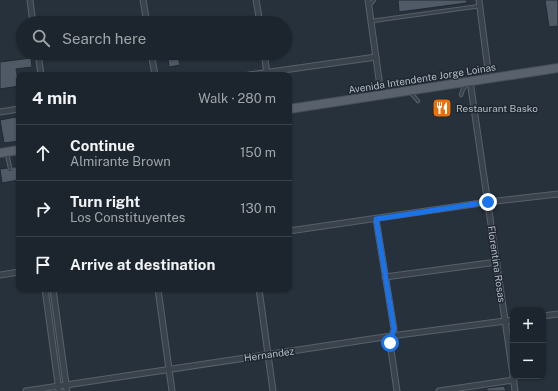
<!DOCTYPE html>
<html lang="en">
<head>
<meta charset="utf-8">
<style>
	:root { --surface:#1c252d; --page:#293139; --text:#f1f3f6; --muted:#a0a5aa; --line:#3a4249 }
	body { margin:0; font-family:"Public Sans",sans-serif; background:var(--page); color:var(--text) }
	.controls { position:absolute; right:12px; bottom:12px; display:grid; overflow:hidden; border-radius:8px; box-shadow:0 1px 3px #0004 }
	.controls button { width:36px; height:36px; display:grid; place-items:center; padding:0; border:0; border-bottom:1px solid var(--line); background:var(--surface); color:var(--text); font:20px sans-serif }
	.stop { position:absolute; width:12px; height:12px; margin:-9px; border:3px solid #1a73e8; border-radius:50%; background:#fff }
	.stop.end { background:#1a73e8; border-color:#fff; box-shadow:0 1px 4px #0008 }
	.list { margin:0; padding:0; list-style:none }
	h2 { display:flex; justify-content:space-between; align-items:center; height:52px; margin:0; padding:0 16px; font-size:17px }
	h2 small { font-size:13px; font-weight:400; color:var(--muted) }
	.list li { display:grid; grid-template-columns:26px 1fr auto; gap:12px; align-items:center; box-sizing:border-box; height:56px; padding:0 16px; border-top:1px solid var(--line) }
	.list b { display:block; font-size:15px; white-space:nowrap }
	.list p { margin:0; font-size:13px; white-space:nowrap; color:var(--muted) }
	.list em { font-size:13px; font-style:normal; color:var(--muted) }
	.icon { flex:none; width:22px; height:22px; fill:none; stroke:currentColor; stroke-width:2; stroke-linecap:round; stroke-linejoin:round }
	.map { position:relative; flex:none; width:558px; height:391px; overflow:hidden }
	.search { position:absolute; background:var(--surface); box-shadow:0 1px 3px #0004; left:16px; top:16px; width:276px; height:44px; display:flex; align-items:center; gap:10px; box-sizing:border-box; padding:0 14px; border-radius:22px; color:var(--muted); font-size:15px }
	.panel { position:absolute; background:var(--surface); box-shadow:0 1px 3px #0004; left:16px; top:72px; width:276px; height:220px; border-radius:8px }
	.map>svg:first-child { display:block }
</style>
</head>
<body>
<div class="map">
<svg width="558" height="391" viewBox="0 0 558 391">
	<rect width="100%" height="100%" fill="#26313c"/>
	<path fill="#293e3e" d="M 45,289 L 53,289 L 67,391 L 59,391 Z"/>
	<g fill="#4f5a66" stroke="#212933">
		<path d="M 398,0 L 467,0 L 467,3 L 399,12 Z"/>
		<path d="M 545,0 L 558,0 L 558,26 L 549,27 Z"/>
		<path d="M 178,57 L 180,65 L 169,67 L 168,59 Z"/>
		<path d="M 31,58 L 32,67 L 16,69 L 19,86 L 0,89 L 0,62 Z"/>
		<path d="M 16,117 L 18,128 L 19,127 L 19,141 L 4,143 L 0,120 Z"/>
		<path d="M 13,167 L 18,167 L 19,180 L 2,183 L 0,169 L 7,168 L 10,171 Z"/>
		<path d="M 504,386 L 506,391 L 487,391 L 487,388 Z"/>
	</g>
	<g fill="none" stroke-linecap="round" stroke-linejoin="round">
		<defs>
			<g id="lane">
				<path d="M 369,6 L 374,0"/>
				<path d="M 372,21 L 480,6"/>
				<path d="M 410,92 L 418,101"/>
				<path d="M 461,95 L 463,89 L 468,84"/>
				<path d="M 7,154 L 10,168"/>
			</g>
			<g id="street">
				<path d="M 30,0 L 33,23"/>
				<path d="M 143,0 L 147,23"/>
				<path d="M 256,0 L 260,23"/>
				<path d="M 368,0 L 381,94"/>
				<path d="M 479,0 L 489,78"/>
				<path d="M 38,53 L 41,75"/>
				<path d="M 151,53 L 155,75"/>
				<path d="M 264,53 L 267,74"/>
				<path d="M 249,75 L 376,57"/>
				<path d="M 470,81 L 513,375"/>
				<path d="M 0,112 L 19,109"/>
				<path d="M 376,219 L 394,329 L 390,343 L 397,391"/>
				<path d="M 289,231 L 488,202 L 558,194"/>
				<path d="M 0,275 L 19,272"/>
				<path d="M 385,277 L 497,262"/>
				<path d="M 45,289 L 59,391"/>
				<path d="M 53,289 L 67,391"/>
				<path d="M 158,289 L 172,391"/>
				<path d="M 259,289 L 273,391"/>
				<path d="M 543,316 L 558,314"/>
				<path d="M 513,377 L 515,391"/>
				<path d="M 26,391 L 391,336 L 513,320"/>
				<path d="M 439,391 L 514,380"/>
			</g>
			<g id="primary">
				<path d="M 289,109 L 558,68"/>
				<path d="M 0,153 L 19,150"/>
			</g>
		</defs>
		<use href="#lane" stroke="#58606a" stroke-width="4.5"/>
		<use href="#street" stroke="#58606a" stroke-width="7"/>
		<use href="#primary" stroke="#464e58" stroke-width="10"/>
		<use href="#lane" stroke="#3a424c" stroke-width="2.5"/>
		<use href="#street" stroke="#3a424c" stroke-width="5"/>
		<use href="#primary" stroke="#58616c" stroke-width="8"/>
	</g>
	<g fill="none" stroke-linecap="round" stroke-linejoin="round">
		<path stroke="#1a73e8" stroke-width="5" d="M 390,343 L 394,329 L 376,219 L 488,202"/>
	</g>
	<defs>
		<symbol id="restaurant-square" viewBox="-11 -11 22 22"><rect x="-9" y="-9" width="18" height="18" rx="4" fill="#e8710a" stroke="#1f2731"/><path d="M-5-6h1v4h1v-4h1v4h1v-4h1v5L-1.5 .5V6h-2V.5L-5-1ZM5-6V6H3V1.5H1.5Q1.5-4 5-6Z" fill="#fff"/></symbol>
	</defs>
	<g fill-rule="evenodd">
		<use href="#restaurant-square" x="431" y="97" width="22" height="22"/>
	</g>
	<g text-anchor="middle" stroke-width="3" stroke-linejoin="round" paint-order="stroke">
		<g font-size="10" fill="#b6bdc7" stroke="#1f2731">
			<text transform="translate(422 78) rotate(-9)" y="4">Avenida Intendente Jorge Loinas</text>
			<text transform="translate(497 264) rotate(82)" y="4">Florentina Rosas</text>
			<text transform="translate(269 354) rotate(-8)" y="4">Hernandez</text>
		</g>
		<g font-size="10" fill="#b6bdc7" stroke="#1f2731" text-anchor="start">
			<text x="456" y="112">Restaurant Basko</text>
		</g>
	</g>
</svg>
<div class="controls">
<button>+</button>
<button>−</button>
</div>
<div class="stop" style="left:390px;top:343px"></div>
<div class="stop end" style="left:488px;top:202px"></div>
<div class="search"><svg class="icon" aria-label="search" viewBox="0 0 24 24"><circle cx="10" cy="10" r="6"/><path d="M15 15l6 6"/></svg>Search here</div>
<section class="panel">
<h2>4 min<small>Walk · 280 m</small></h2>
<ul class="list">
<li><svg class="icon" aria-label="ahead" viewBox="0 0 24 24"><path d="M12 20V5M6 11l6-6 6 6"/></svg><div><b>Continue</b><p>Almirante Brown</p></div><em>150 m</em></li>
<li><svg class="icon" aria-label="right" viewBox="0 0 24 24"><path d="M7 20v-9h11M14 6l5 5-5 5"/></svg><div><b>Turn right</b><p>Los Constituyentes</p></div><em>130 m</em></li>
<li><svg class="icon" aria-label="arrive" viewBox="0 0 24 24"><path d="M6 21V4h12l-3 4 3 4H6"/></svg><div><b>Arrive at destination</b></div></li>
</ul>
</section>
</div>
</body>
</html>
